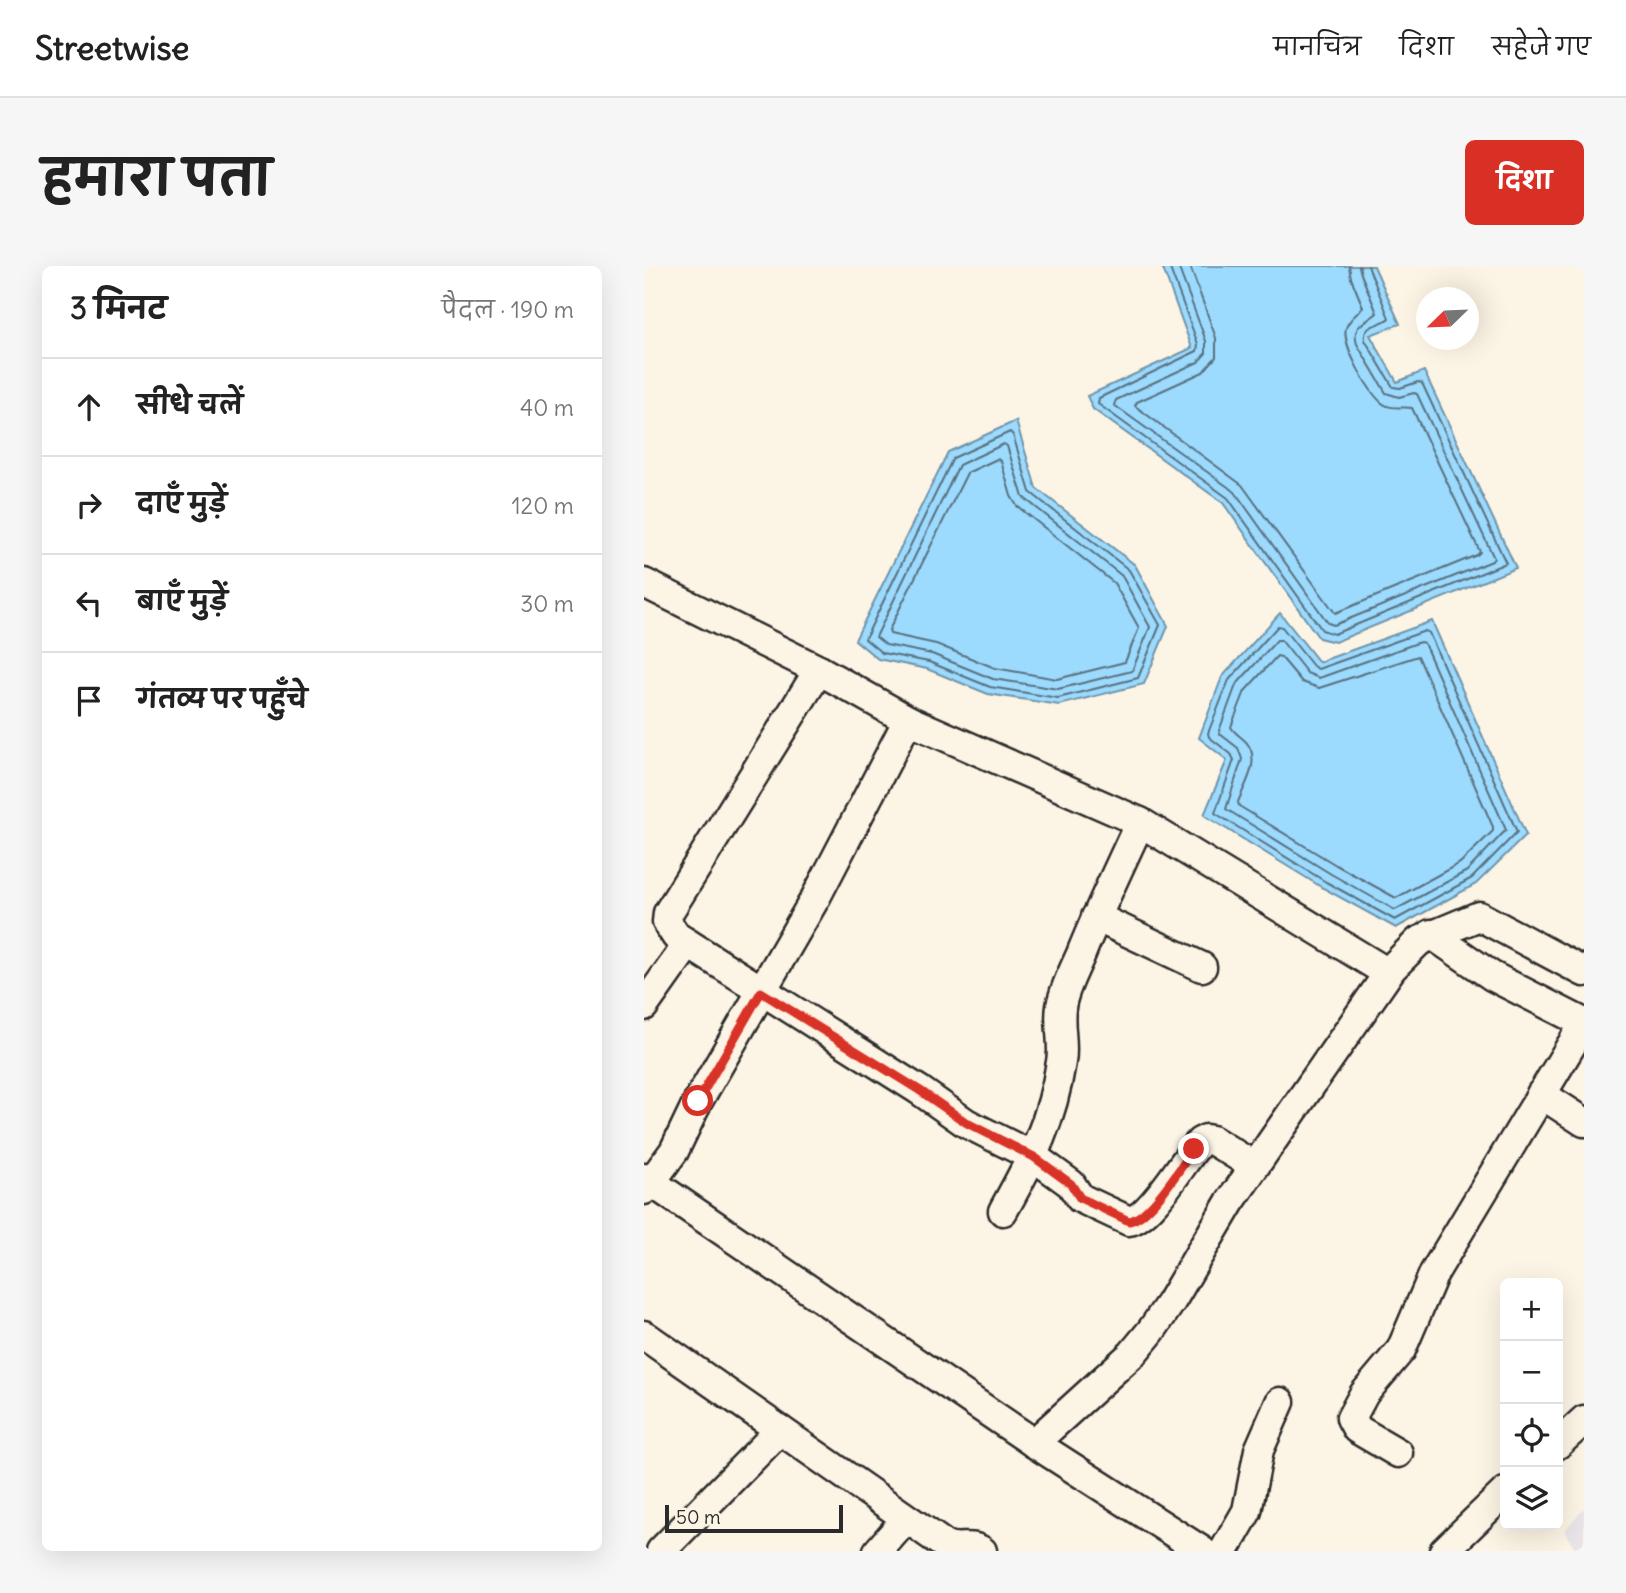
<!DOCTYPE html>
<html lang="hi">
<head>
<meta charset="utf-8">
<style>
	:root { --surface:#fff; --page:#f6f6f6; --text:#222; --muted:#767676; --line:#e0e0e0; --accent:#d93025 }
	body { margin:0; font-family:Delius,"Playpen Sans Deva",sans-serif; background:var(--page); color:var(--text) }
	.controls { position:absolute; right:21px; bottom:21px; display:grid; overflow:hidden; border-radius:10px; box-shadow:0 7px 28px #0002 }
	.controls button { width:63px; height:63px; display:grid; place-items:center; padding:0; border:0; border-bottom:2px solid var(--line); background:var(--surface); color:var(--text); font:35px sans-serif }
	.compass { position:absolute; left:772px; top:21px; width:63px; height:63px; border-radius:50%; background:var(--surface); box-shadow:0 7px 28px #0002; rotate:247deg }
	.scale { position:absolute; left:21px; bottom:18px; width:178px; box-sizing:border-box; padding-left:7px; border:4px solid #2b2b2b; border-top:0; font-size:19px; line-height:24px; white-space:nowrap; color:#2b2b2b; -webkit-text-stroke:5px #fcf5e5; paint-order:stroke }
	.stop { position:absolute; width:21px; height:21px; margin:-16px; border:5px solid #d93025; border-radius:50%; background:#fff }
	.stop.end { background:#d93025; border-color:#fff; box-shadow:0 2px 7px #0008 }
	.list { margin:0; padding:0; list-style:none }
	h2 { display:flex; justify-content:space-between; align-items:center; height:91px; margin:0; padding:0 28px; font-size:30px }
	h2 small { font-size:23px; font-weight:400; color:var(--muted) }
	.list li { display:grid; grid-template-columns:46px 1fr auto; gap:21px; align-items:center; box-sizing:border-box; height:98px; padding:0 28px; border-top:2px solid var(--line) }
	.list b { display:block; font-size:26px; white-space:nowrap }
	.list em { font-size:23px; font-style:normal; color:var(--muted) }
	.icon { flex:none; width:38px; height:38px; fill:none; stroke:currentColor; stroke-width:2; stroke-linecap:round; stroke-linejoin:round }
	.map { position:relative; flex:none; width:940px; height:1285px; overflow:hidden; border-radius:10px }
	header { display:flex; align-items:center; gap:42px; box-sizing:border-box; height:98px; padding:0 35px; background:var(--surface); border-bottom:2px solid var(--line) }
	header strong { font-size:33px }
	nav { display:flex; gap:38px; margin-inline-start:auto; font-size:24px }
	.intro { display:flex; align-items:center; justify-content:space-between; box-sizing:border-box; height:168px; padding:0 42px }
	h1 { margin:0; font-size:49px }
	.button { padding:18px 32px; border-radius:10px; background:var(--accent); color:#fff; font-size:24px; font-weight:700 }
	main { display:flex; gap:42px; padding:0 42px }
	aside { flex:1; background:var(--surface); border-radius:10px; box-shadow:0 7px 28px #0002 }
	.map>svg:first-child { display:block }
</style>
</head>
<body>
<header>
<strong>Streetwise</strong>
<nav><a>मानचित्र</a><a>दिशा</a><a>सहेजे गए</a></nav>
</header>
<div class="intro"><h1>हमारा पता</h1><a class="button">दिशा</a></div>
<main>
<aside>
<h2>3 मिनट<small>पैदल · 190 m</small></h2>
<ul class="list">
<li><svg class="icon" aria-label="ahead" viewBox="0 0 24 24"><path d="M12 20V5M6 11l6-6 6 6"/></svg><div><b>सीधे चलें</b></div><em>40 m</em></li>
<li><svg class="icon" aria-label="right" viewBox="0 0 24 24"><path d="M7 20v-9h11M14 6l5 5-5 5"/></svg><div><b>दाएँ मुड़ें</b></div><em>120 m</em></li>
<li><svg class="icon" aria-label="left" viewBox="0 0 24 24"><path d="M17 20v-9H6M10 6l-5 5 5 5"/></svg><div><b>बाएँ मुड़ें</b></div><em>30 m</em></li>
<li><svg class="icon" aria-label="arrive" viewBox="0 0 24 24"><path d="M6 21V4h12l-3 4 3 4H6"/></svg><div><b>गंतव्य पर पहुँचे</b></div></li>
</ul>
</aside>
<div class="map">
<svg width="940" height="1285" viewBox="0 0 940 1285">
	<rect width="100%" height="100%" fill="#fcf5e5"/>
	<filter id="ink" filterUnits="userSpaceOnUse"><feTurbulence type="fractalNoise" baseFrequency=".0143" numOctaves="2"/><feDisplacementMap in="SourceGraphic" scale="14" xChannelSelector="R" yChannelSelector="G"/><feConvolveMatrix kernelMatrix="1 2 1 2 8 2 1 2 1" color-interpolation-filters="sRGB"/></filter>
	<g filter="url(#ink)">
		<path fill="#e8e4e8" d="M 940,1242 L 940,1285 L 932,1285 L 920,1265 Z"/>
		<g fill="#9cdafe" stroke="#6f94aa" stroke-width="2">
			<path d="M 518,0 L 730,0 L 756,58 L 726,69 L 753,116 L 780,105 L 872,302 L 691,376 L 675,372 L 579,237 L 449,143 L 443,130 L 548,82 Z"/>
			<path d="M 372,155 L 392,222 L 491,299 L 524,360 L 500,418 L 415,439 L 344,428 L 283,403 L 234,393 L 211,374 L 304,186 Z"/>
			<path d="M 636,347 L 675,396 L 788,355 L 882,569 L 832,618 L 752,662 L 679,622 L 560,549 L 583,494 L 555,472 L 578,411 Z"/>
		</g>
		<g fill="none" stroke-linecap="round" stroke-linejoin="round">
			<g stroke="#58717f" stroke-width="2">
				<path d="M 525,0 L 554,78 L 553,85 L 455,132 L 454,138 L 584,232 L 678,364 L 690,368 L 862,297 L 778,117 L 774,116 L 756,122 L 749,121 L 721,74 C 718,58 737,60 745,52 L 724,0"/>
				<path d="M 534,0 L 562,75 L 562,87 L 554,96 L 472,134 L 470,139 L 591,226 L 684,357 L 690,359 L 848,295 L 850,292 L 773,128 L 770,127 L 755,131 L 742,127 L 713,78 C 707,58 722,57 733,47 L 717,8 L 715,0"/>
				<path d="M 546,0 L 572,72 L 572,91 L 559,106 L 493,136 L 491,140 L 598,219 L 691,347 L 833,289 L 836,286 L 768,142 C 760,140 750,144 741,139 C 727,132 697,78 702,62 C 705,52 714,48 719,41 L 707,12 L 705,0"/>
				<path d="M 366,166 L 369,169 L 386,226 L 485,304 L 516,359 L 494,412 L 414,432 L 346,421 L 285,396 L 238,387 L 221,373 L 309,192 Z"/>
				<path d="M 360,178 L 363,180 L 379,231 L 478,310 L 506,361 L 488,405 L 414,423 L 349,413 L 288,388 L 242,379 L 232,371 L 315,199 Z"/>
				<path d="M 353,193 L 357,195 L 367,230 L 373,240 L 470,317 L 495,362 L 481,396 L 413,413 L 351,402 L 292,378 L 246,368 L 245,364 L 323,207 Z"/>
				<path d="M 634,360 L 638,361 L 669,400 L 674,403 L 781,365 L 785,367 L 873,566 L 828,612 L 751,654 L 682,616 L 571,547 L 590,494 L 587,488 L 565,471 L 564,467 L 585,414 Z"/>
				<path d="M 633,374 L 637,374 L 663,407 L 675,412 L 776,376 L 780,377 L 862,564 L 823,605 L 751,644 L 687,608 L 582,543 L 598,493 L 594,482 L 576,468 L 575,465 L 592,419 Z"/>
				<path d="M 633,390 L 637,391 L 658,416 L 675,422 L 774,390 L 849,561 L 849,565 L 816,597 L 752,632 L 692,599 L 595,540 L 594,536 C 601,518 617,495 603,477 C 598,471 591,468 587,461 L 601,425 Z"/>
			</g>
			<defs>
				<g id="minor">
					<path d="M 0,317 L 175,404 L 264,454 L 496,556 L 744,707"/>
					<path d="M 175,404 L 24,647 L 23,656 L 32,670 L 275,824 L 322,857 L 390,891 L 427,918 L 436,932 L 485,955 C 507,952 540,893 556,876 L 562,873 L 568,874 L 610,900"/>
					<path d="M 452,651 L 558,701"/>
					<path d="M 787,668 L 848,710 L 940,757"/>
					<path d="M 0,740 L 44,678"/>
					<path d="M 897,828 L 940,856"/>
					<path d="M 0,912 L 7,916 L 30,885 L 54,835 L 172,631 L 264,454"/>
					<path d="M 0,924 L 7,916 L 390,1177 L 558,1285"/>
					<path d="M 359,945 C 388,893 408,856 417,796 C 421,775 412,754 419,732 C 423,717 431,702 437,688 C 455,643 476,600 496,556"/>
					<path d="M 0,1069 L 301,1279 C 314,1285 325,1277 338,1285"/>
					<path d="M 390,1177 L 488,1088 L 507,1065 L 527,1036 L 586,936 L 748,702 L 775,675 L 835,650 L 940,706"/>
					<path d="M 914,1178 L 940,1154"/>
					<path d="M 754,1187 L 713,1163 L 707,1152 L 720,1128 L 757,1084 L 790,1007 L 940,758"/>
					<path d="M 17,1285 L 136,1164"/>
					<path d="M 234,1285 L 262,1253"/>
					<path d="M 580,1285 L 603,1245 L 615,1184 L 636,1136"/>
					<path d="M 800,1285 L 861,1226"/>
				</g>
			</defs>
			<use href="#minor" stroke="#2b2b2b" stroke-width="33"/>
			<use href="#minor" stroke="#fcf5e5" stroke-width="28"/>
		</g>
	</g>
	<g fill="none" stroke-linecap="round" stroke-linejoin="round" filter="url(#ink)">
		<path stroke="#d93025" stroke-width="9" d="M 54,835 L 117,726 L 275,824 L 323,857 L 390,891 L 427,918 L 436,932 L 485,955 C 506,952 537,900 550,883"/>
	</g>
</svg>
<div class="controls">
<button>+</button>
<button>−</button>
<button><svg class="icon" aria-label="locate" viewBox="0 0 24 24"><circle cx="12" cy="12" r="6"/><path d="M12 2v4M12 18v4M2 12h4M18 12h4"/></svg></button>
<button><svg class="icon" aria-label="layers" viewBox="0 0 24 24"><path d="M12 4l9 5-9 5-9-5zM3 14l9 5 9-5"/></svg></button>
</div>
<svg class="compass" viewBox="-18 -18 36 36"><path d="M0-13l5 13h-10z" fill="#e53935"/><path d="M0 13l5-13h-10z" fill="#767676"/></svg>
<div class="scale">50 m</div>
<div class="stop" style="left:54px;top:835px"></div>
<div class="stop end" style="left:550px;top:883px"></div>
</div>
</main>
</body>
</html>
